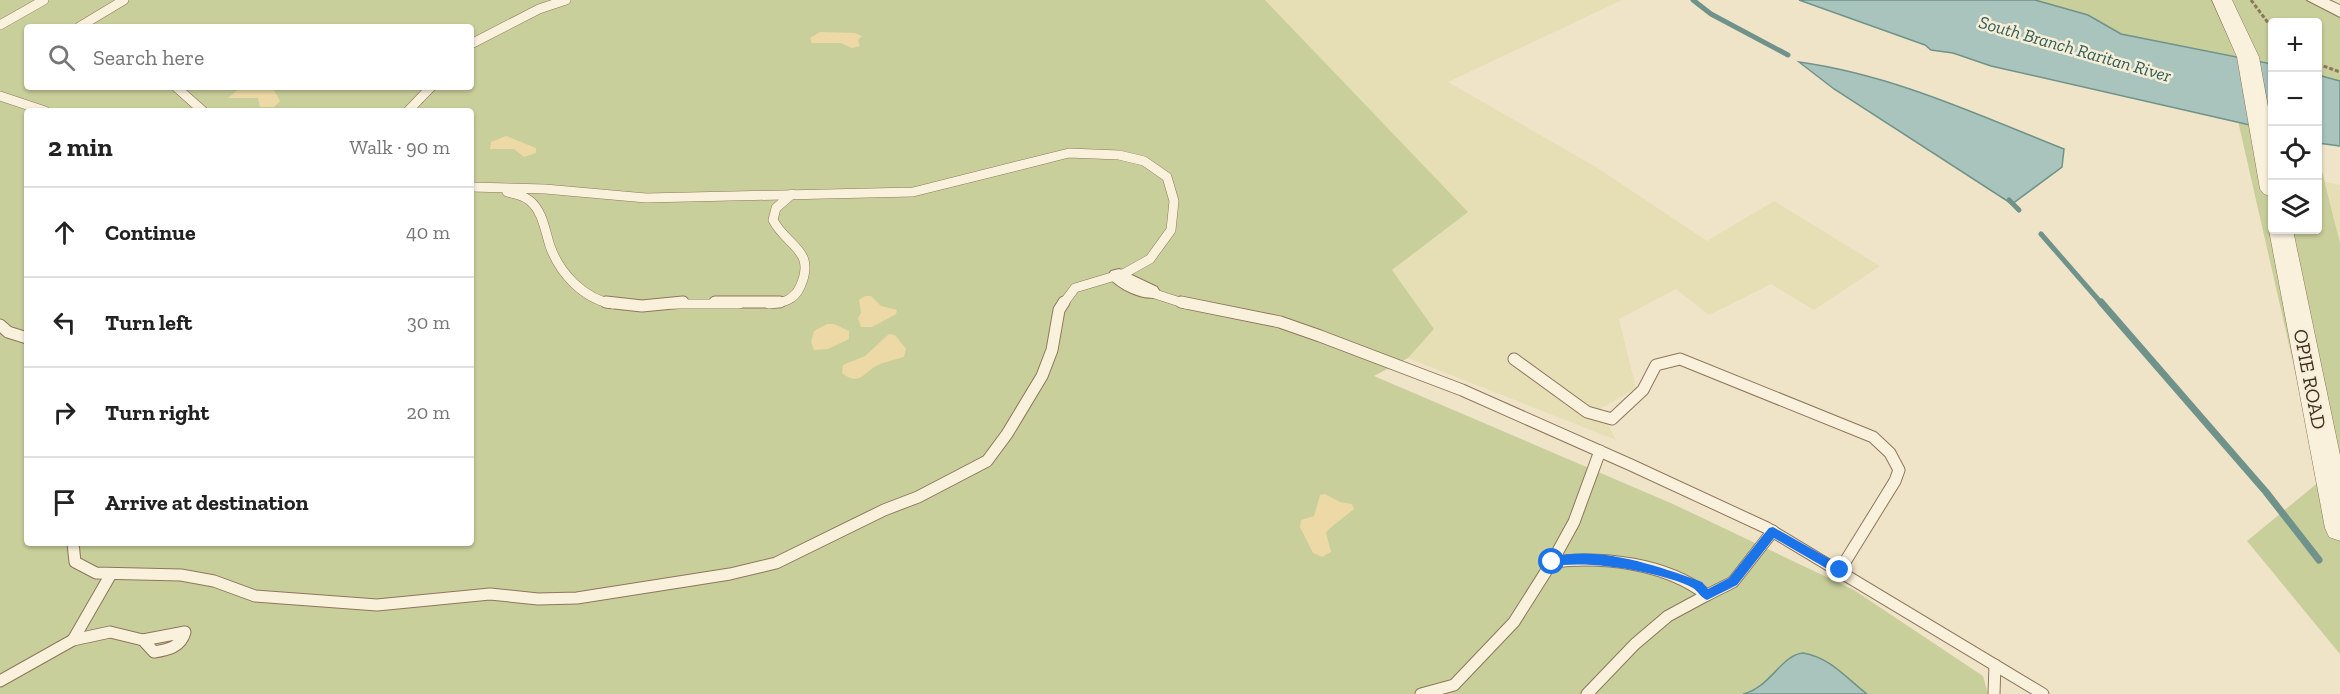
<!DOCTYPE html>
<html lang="en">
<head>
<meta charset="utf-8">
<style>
	:root { --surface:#fff; --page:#f2f2f2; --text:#222; --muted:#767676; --line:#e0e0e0 }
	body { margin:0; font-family:"Zilla Slab",serif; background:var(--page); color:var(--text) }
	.controls { position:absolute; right:18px; top:18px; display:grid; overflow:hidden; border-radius:6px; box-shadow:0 2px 4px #0004 }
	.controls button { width:54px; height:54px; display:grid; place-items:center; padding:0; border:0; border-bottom:2px solid var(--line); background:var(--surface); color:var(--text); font:30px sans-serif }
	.stop { position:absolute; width:18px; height:18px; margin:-14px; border:4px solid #1a73e8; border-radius:50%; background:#fff }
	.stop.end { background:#1a73e8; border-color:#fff; box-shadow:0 2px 6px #0008 }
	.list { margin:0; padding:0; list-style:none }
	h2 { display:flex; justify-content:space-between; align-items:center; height:78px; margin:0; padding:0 24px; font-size:26px }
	h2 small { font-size:20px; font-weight:400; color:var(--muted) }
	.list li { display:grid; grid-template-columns:39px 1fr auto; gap:18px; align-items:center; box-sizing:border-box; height:90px; padding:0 24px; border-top:2px solid var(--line) }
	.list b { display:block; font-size:22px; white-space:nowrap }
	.list em { font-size:20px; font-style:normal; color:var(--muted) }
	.icon { flex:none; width:33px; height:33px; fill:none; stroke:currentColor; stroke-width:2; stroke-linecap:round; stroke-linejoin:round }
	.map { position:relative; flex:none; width:2340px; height:694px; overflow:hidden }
	.search { position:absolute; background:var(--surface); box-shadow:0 2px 4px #0004; left:24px; top:24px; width:450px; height:66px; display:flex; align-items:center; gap:15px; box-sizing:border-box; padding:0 21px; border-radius:6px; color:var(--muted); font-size:22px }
	.panel { position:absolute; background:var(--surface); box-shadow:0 2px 4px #0004; left:24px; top:108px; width:450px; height:438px; border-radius:6px }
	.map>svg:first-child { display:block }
</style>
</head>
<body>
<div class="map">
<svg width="2340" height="694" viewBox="0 0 2340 694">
	<rect width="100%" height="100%" fill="#f0e4c8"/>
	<g fill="#e6deb5">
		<path d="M 1265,0 L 1622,0 L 1448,82 L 1596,167 L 1707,241 L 1774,201 L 1880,266 L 1814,310 L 1771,284 L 1709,315 L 1676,289 L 1619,319 L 1636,388 L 1600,409 L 1616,440 L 1408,358 L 1434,329 L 1392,270 L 1467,212 Z"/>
		<path d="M 2325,182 L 2340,185 L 2340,243 Z"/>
	</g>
	<g fill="#c9cf9b" fill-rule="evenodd">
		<path d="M 0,0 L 1265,0 L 1468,212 L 1392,270 L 1434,329 L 1408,358 L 1374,376 L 1673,504 L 1854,590 L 1983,676 L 1988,694 L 0,694 ZM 27,27 L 471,27 L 471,87 L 27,87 ZM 27,111 L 471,111 L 471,543 L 27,543 Z"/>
		<path d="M 2035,0 L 2317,0 L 2340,11 L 2340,81 L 2318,75 L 2318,22 L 2272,22 L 2272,64 L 2121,34 L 2088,15 Z"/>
		<path d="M 2238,121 L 2272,130 L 2272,230 L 2318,230 L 2318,155 L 2340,243 L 2340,654 L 2247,541 L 2320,481 Z"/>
	</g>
	<g fill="#ecd9a5">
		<path d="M 820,32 L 855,33 L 862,36 L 858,40 L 860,46 L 852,48 L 841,43 L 812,43 L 810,38 Z"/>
		<path d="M 272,87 L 280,101 L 274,107 L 260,107 L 258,98 L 228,98 L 239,89 Z"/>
		<path d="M 506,136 L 536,148 L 536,153 L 524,157 L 514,149 L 490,149 L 491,142 Z"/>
		<path d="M 865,296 L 871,296 L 881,306 L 897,310 L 896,314 L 872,327 L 861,327 L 858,318 L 861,313 L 859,300 Z"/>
		<path d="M 827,324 L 834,324 L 849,331 L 849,339 L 828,349 L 814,350 L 811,342 L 814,331 Z"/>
		<path d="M 889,334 L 895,335 L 906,349 L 904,357 C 895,360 883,362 876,366 C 862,374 860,386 842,373 L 843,365 L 865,356 Z"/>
		<path d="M 1325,494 L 1340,502 L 1352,504 L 1354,509 L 1329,529 L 1326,533 L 1331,552 L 1322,557 L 1313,553 L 1300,527 L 1301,520 L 1314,516 L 1320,495 Z"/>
	</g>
	<g fill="#a9c4bc" stroke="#6f938a" stroke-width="1.5">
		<path d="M 1799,0 L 2035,0 L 2088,15 L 2121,34 L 2272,64 L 2272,130 L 1991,66 L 1953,53 L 1931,50 L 1925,45 Z"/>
		<path d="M 1799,62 C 1893,75 1976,114 2064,149 L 2062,167 L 2012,204 L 1834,89 Z"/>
		<path d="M 2318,75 L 2340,81 L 2340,146 L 2318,143 Z"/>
		<path d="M 1803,653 C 1831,658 1845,677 1867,694 L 1743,694 C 1770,688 1781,655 1803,653 Z"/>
	</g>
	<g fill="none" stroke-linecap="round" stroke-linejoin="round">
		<g stroke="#6f938a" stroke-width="5">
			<path d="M 1693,0 L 1711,14 L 1788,55"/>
			<path d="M 2009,200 L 2019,210"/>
			<path d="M 2041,234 L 2102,304"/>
		</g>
		<path stroke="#6f938a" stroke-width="7" d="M 2101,302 L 2266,492 L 2319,560"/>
		<defs>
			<g id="service-far1">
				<path d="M 0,25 L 44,0"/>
				<path d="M 79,27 L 124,0"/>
				<path d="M 471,44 L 539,9 L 566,0"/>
				<path d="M 176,87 L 203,111"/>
				<path d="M 0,96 L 45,111"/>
				<path d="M 408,111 L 431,87"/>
				<path d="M 471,187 L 545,189 L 646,198 L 913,192 L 1069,153 L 1119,155 L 1144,161 L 1167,177 L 1174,201 L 1171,230 L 1150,259 L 1125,273 L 1075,288 L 1063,304"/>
				<path d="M 507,192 C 515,194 523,195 529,200 C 543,211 545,231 550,246 C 560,274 584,299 613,304"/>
				<path d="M 1149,292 L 1186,304"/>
				<path d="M 668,304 L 739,304"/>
				<path d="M 769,304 C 783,303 794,300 800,287 C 817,250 787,247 773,220 L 776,208 L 792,194"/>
			</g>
			<g id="service">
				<path d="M 606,302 L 642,306 L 683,302"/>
				<path d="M 715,302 L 780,302"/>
				<path d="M 1181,302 L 1280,322 L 1320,336 L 1462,390 L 1631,465 L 1767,528 L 2043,694"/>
				<path d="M 0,325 L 8,332 L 27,338"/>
				<path d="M 1514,359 L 1587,412 L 1612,419 L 1643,390 L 1656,365 L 1680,359 L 1873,437 L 1890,453 L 1899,470 L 1895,481 L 1840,570"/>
				<path d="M 73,543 L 75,562 L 96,573 L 181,575 L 214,581 L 255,596 L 377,605 L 490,594 L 538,599 L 577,598 L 730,574 L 776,563 L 884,510 L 918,497 L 987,461 L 1007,434 L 1042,376 L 1052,350 L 1059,310 L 1064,302"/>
				<path d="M 1552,562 L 1574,522 L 1600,451"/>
				<path d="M 1707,595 L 1733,582 L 1773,531"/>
				<path d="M 185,632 C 181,647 168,650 154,652 L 143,640 Z"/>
				<path d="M 73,640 L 111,574"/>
				<path d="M 0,681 L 73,640 L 110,632 L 143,640"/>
				<path d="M 1421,694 L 1454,685 L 1514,622 L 1552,562 C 1603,556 1666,563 1707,595 L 1668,616 L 1635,644 L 1587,694"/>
				<path d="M 1994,694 L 1995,665"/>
			</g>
			<g id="minor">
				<path d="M 2307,0 L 2329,0 L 2340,5 L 2340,17 Z"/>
				<path d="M 1119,269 L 1157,287 L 1160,292 L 1157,297 C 1143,301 1116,288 1108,276 L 1111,271 Z"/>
			</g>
			<g id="tertiary">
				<path d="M 2212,0 L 2232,0 L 2259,57 L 2272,129 L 2272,197 L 2264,194 L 2260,189 L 2237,57 Z"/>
				<path d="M 2272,224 L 2272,230 L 2293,230 L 2340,455 L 2340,541 L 2329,537 L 2325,528 L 2269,230 Z"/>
			</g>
		</defs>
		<use href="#service-far1" stroke="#8d765c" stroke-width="10"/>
		<use href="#service" stroke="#8d765c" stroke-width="13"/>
		<use href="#minor" stroke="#8d765c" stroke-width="2"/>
		<use href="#tertiary" stroke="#8d765c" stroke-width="1"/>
		<g stroke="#8d765c" stroke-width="3" stroke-dasharray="4 2" stroke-linecap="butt">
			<path d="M 2251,0 L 2272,28"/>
			<path d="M 2318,64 L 2340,72"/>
		</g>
		<use href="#service-far1" stroke="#faf1dc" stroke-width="9"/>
		<use href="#service" stroke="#faf1dc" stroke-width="11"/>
		<use href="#minor" fill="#faf1dc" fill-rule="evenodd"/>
		<use href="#tertiary" fill="#faf1dc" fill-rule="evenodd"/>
	</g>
	<path fill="#1a73e8" d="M 1773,527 L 1844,567 L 1844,574 L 1836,574 L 1774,538 L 1737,585 L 1707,600 C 1700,597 1698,591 1693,588 C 1663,572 1585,559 1552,567 L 1547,562 L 1548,559 C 1593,543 1658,566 1702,582 L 1708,589 L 1729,578 L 1769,528 Z"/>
	<g text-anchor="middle" stroke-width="5" stroke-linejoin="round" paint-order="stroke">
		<g font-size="18" font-style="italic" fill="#2f5d5a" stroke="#f7eed8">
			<text transform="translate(2075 49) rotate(16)" y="6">South Branch Raritan River</text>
		</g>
		<g font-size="20" fill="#3d2e20" stroke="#f7eed8">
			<text transform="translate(2310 379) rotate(79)" y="7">OPIE ROAD</text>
		</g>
	</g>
</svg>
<div class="controls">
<button>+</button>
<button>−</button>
<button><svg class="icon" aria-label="locate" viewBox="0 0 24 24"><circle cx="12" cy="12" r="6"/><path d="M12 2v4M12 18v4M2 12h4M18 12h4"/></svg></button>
<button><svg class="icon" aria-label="layers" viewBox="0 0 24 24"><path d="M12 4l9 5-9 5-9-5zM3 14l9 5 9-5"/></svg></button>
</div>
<div class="stop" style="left:1552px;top:562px"></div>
<div class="stop end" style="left:1840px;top:570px"></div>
<div class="search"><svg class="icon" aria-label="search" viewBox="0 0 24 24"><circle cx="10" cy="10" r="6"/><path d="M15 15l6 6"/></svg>Search here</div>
<section class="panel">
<h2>2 min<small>Walk · 90 m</small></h2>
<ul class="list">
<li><svg class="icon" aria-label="ahead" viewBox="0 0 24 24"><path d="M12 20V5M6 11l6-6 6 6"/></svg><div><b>Continue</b></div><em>40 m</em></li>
<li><svg class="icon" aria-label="left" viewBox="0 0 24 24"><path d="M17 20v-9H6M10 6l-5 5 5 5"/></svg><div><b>Turn left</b></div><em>30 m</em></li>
<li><svg class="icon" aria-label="right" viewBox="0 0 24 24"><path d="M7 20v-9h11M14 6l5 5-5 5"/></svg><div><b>Turn right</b></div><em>20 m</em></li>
<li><svg class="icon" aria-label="arrive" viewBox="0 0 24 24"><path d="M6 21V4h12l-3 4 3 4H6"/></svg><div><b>Arrive at destination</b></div></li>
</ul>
</section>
</div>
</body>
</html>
